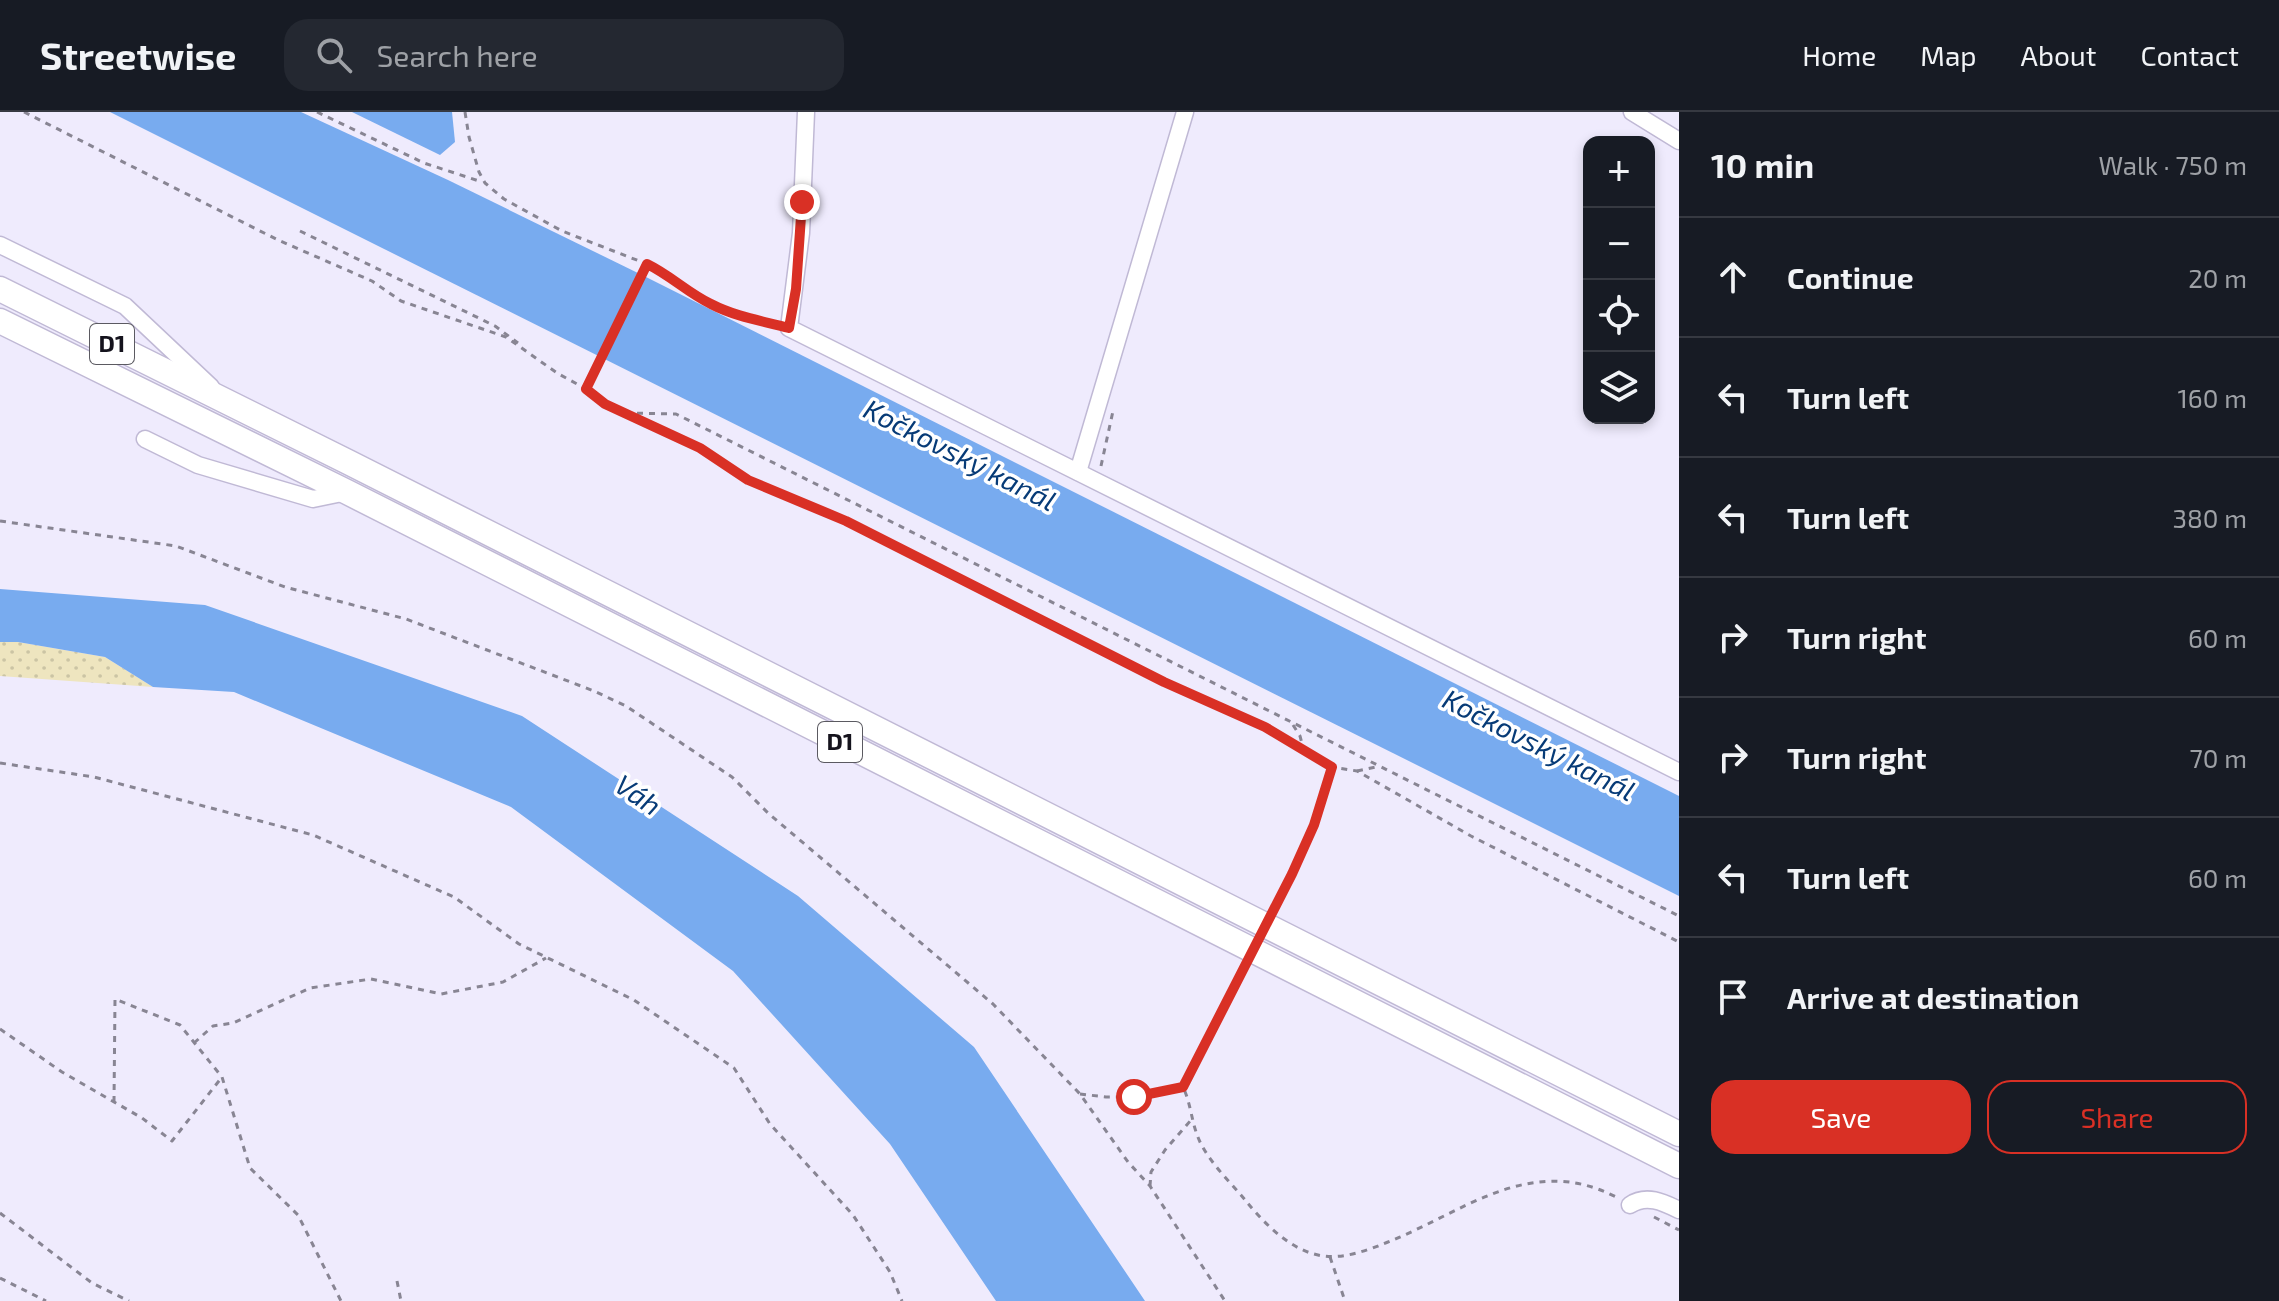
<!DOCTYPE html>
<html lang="en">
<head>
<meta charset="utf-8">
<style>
	:root { --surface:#171b24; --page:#242831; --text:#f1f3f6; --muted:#9ea1a6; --line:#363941; --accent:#d93025 }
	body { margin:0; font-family:"Exo 2",sans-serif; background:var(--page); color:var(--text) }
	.controls { position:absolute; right:24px; top:24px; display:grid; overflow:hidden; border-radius:16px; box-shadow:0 4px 12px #0003 }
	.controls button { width:72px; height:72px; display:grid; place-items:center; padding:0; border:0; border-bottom:2px solid var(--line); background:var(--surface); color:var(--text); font:40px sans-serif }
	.stop { position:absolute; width:24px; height:24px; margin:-18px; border:6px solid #d93025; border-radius:50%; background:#fff }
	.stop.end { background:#d93025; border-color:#fff; box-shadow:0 2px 8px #0008 }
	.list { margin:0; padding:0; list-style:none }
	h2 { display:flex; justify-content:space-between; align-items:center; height:104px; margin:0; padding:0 32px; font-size:34px }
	h2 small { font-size:26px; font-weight:400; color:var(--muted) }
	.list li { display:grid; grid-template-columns:52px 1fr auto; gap:24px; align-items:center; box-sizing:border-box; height:120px; padding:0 32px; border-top:2px solid var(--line) }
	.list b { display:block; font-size:30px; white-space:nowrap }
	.list em { font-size:26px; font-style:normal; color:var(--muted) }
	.actions { display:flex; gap:16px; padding:24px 32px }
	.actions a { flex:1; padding:18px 0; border:2px solid var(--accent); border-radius:24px; text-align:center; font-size:28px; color:var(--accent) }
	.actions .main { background:var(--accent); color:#fff }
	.icon { flex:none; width:44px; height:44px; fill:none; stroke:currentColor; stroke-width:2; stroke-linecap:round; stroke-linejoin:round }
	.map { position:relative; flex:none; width:1679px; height:1189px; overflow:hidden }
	header { display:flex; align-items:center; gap:48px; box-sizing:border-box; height:112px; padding:0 40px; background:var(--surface); border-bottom:2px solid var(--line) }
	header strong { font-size:38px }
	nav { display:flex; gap:44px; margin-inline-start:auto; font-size:28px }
	.search { width:560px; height:72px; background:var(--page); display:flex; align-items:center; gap:20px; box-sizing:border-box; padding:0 28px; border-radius:24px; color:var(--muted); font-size:30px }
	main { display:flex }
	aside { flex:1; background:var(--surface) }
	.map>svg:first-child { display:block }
</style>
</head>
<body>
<header>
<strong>Streetwise</strong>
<div class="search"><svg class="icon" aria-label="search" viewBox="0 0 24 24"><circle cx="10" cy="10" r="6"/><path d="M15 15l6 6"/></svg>Search here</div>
<nav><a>Home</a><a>Map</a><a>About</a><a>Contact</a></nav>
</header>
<main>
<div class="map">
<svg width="1679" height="1189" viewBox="0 0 1679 1189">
	<defs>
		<pattern id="sand-dots" width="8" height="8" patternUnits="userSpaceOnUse" patternTransform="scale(2)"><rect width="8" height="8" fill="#eee5bf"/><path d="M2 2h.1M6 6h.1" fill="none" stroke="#cbc4a4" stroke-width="1.8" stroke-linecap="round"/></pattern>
	</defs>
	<rect width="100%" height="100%" fill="#efebfd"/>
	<path fill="url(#sand-dots)" d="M 0,530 L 18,530 L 105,545 L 153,575 L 0,564 Z"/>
	<g fill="#78abef">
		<path d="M 110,0 L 301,0 L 448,68 L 642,163 L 1679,684 L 1679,784 Z"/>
		<path d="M 352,0 L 452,0 L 455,30 L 440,43 Z"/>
		<path d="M 0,477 L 205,493 L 522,604 L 798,784 L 974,935 L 1145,1189 L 996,1189 L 890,1032 L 733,859 L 511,695 L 234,580 L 153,575 L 105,545 L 18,530 L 0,530 Z"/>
	</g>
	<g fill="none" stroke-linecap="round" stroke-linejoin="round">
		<defs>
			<g id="minor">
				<path d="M 806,0 L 801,121 L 789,216 L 1679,660"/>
				<path d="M 1632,0 L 1679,29"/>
				<path d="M 0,133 L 125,194 L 211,275"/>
				<path d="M 145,327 L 198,353 L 313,387 L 347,380"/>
				<path d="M 1078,360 L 1185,0"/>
				<path d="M 1630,1093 C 1646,1082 1663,1090 1679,1098"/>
			</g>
			<g id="highway">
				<path d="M 0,177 L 348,350 L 1679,1022"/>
				<path d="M 0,209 L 347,380 L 1679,1054"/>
			</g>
		</defs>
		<use href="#minor" stroke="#c0b9d5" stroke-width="19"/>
		<use href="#highway" stroke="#c0b9d5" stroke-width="27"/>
		<g stroke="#888593" stroke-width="3" stroke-dasharray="6 6" stroke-linecap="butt">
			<path d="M 24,0 L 278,128 L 372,169 L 401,189 L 506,225 L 557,261 L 586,277 L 605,292 L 685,328 L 748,368 L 846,409 L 1164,570 L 1265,615 L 1332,655 L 1357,659 L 1471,724 L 1679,830"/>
			<path d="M 317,0 L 424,51 L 482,70"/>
			<path d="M 465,0 L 469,25 L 479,60 L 485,71 L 504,87 L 562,119 L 647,152 L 712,193 L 737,202 L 774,212"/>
			<path d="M 300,119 L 495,214 L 518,231"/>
			<path d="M 586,277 L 647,152"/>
			<path d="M 625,301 L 676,302 L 1679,804"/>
			<path d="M 1101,354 L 1113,299"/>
			<path d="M 0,409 L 176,434 L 285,475 L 406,507 L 594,579 L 626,594 L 732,665 L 768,701 L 993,892 L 1080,982 L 1128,1050 L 1150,1074 L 1225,1189"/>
			<path d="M 1293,613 L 1300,624 L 1304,639"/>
			<path d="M 0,651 L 94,665 L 313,723 L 454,785 L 519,832 L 634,888 L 734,956 L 770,1012 L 853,1103 L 890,1160 L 902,1189"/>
			<path d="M 1357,659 L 1380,654"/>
			<path d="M 1292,762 L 1314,713 L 1332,655"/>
			<path d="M 1226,894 L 1183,975 C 1192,994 1191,1012 1201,1032 C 1212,1053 1231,1071 1246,1089 C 1264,1111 1289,1137 1318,1143 C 1339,1148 1363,1140 1383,1132 C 1462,1102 1529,1040 1616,1085"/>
			<path d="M 0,917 L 62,960 L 142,1006 L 172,1029 L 222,965"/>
			<path d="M 194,931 L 213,914 L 233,911 L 310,876 L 371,867 L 441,882 L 503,870 L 546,846"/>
			<path d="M 1080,982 L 1106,985 L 1134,985 L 1182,975"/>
			<path d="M 114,990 L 115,887 L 180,913 L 222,965 L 250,1056 L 298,1103 L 341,1189"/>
			<path d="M 1150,1074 L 1151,1060 L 1165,1038 L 1191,1008"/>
			<path d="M 0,1101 L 92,1171 L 129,1189"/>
			<path d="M 1654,1105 L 1679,1118"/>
			<path d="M 1330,1145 L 1345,1189"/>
			<path d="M 0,1166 L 46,1189"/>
			<path d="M 397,1169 L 401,1189"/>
		</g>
		<use href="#minor" stroke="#fff" stroke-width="16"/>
		<use href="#highway" stroke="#fff" stroke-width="24"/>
		<path stroke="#888593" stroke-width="3" stroke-dasharray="6 6" stroke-linecap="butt" d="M 1226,894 L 1292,762"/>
	</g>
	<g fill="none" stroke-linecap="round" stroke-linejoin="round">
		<path stroke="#d93025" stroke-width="10" d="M 802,90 L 796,177 L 789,216 C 763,209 736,205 711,192 C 688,181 670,163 647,152 L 586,277 L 605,292 L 700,336 L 748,368 L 846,409 L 1164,570 L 1265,615 L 1332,655 L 1314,713 L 1292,762 L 1183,975 L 1134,985"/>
	</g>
	<g text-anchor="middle" stroke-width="7" stroke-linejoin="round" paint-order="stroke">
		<g fill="#fff" stroke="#5b5a61" stroke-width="2">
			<rect x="90" y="212" width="44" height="40" rx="6"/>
			<rect x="818" y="610" width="44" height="40" rx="6"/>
		</g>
		<g font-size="24" font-weight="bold" fill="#15131d">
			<text x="112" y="240">D1</text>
			<text x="840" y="638">D1</text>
		</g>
		<g font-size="28" font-style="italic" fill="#073b77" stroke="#fff">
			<text transform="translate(960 343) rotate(27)" y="10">Kočkovský kanál</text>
			<text transform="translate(1539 633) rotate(27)" y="10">Kočkovský kanál</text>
			<text transform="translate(638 683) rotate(34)" y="10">Váh</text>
		</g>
	</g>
</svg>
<div class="controls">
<button>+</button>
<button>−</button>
<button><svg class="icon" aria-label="locate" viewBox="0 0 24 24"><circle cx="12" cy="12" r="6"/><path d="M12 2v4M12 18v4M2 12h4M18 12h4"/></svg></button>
<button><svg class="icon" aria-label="layers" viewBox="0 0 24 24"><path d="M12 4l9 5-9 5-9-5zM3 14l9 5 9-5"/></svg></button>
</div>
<div class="stop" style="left:1134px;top:985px"></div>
<div class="stop end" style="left:802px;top:90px"></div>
</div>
<aside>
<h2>10 min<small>Walk · 750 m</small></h2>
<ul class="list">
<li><svg class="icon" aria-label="ahead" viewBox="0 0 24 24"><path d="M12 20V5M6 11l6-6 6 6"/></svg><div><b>Continue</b></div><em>20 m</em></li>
<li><svg class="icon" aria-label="left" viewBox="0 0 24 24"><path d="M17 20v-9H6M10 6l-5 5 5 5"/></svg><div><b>Turn left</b></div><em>160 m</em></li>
<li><svg class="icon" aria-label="left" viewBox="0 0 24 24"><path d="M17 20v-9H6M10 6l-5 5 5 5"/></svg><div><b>Turn left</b></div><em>380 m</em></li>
<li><svg class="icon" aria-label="right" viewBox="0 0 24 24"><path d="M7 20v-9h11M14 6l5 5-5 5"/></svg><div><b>Turn right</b></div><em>60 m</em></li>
<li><svg class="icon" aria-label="right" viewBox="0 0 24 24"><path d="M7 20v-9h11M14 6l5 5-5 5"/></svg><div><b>Turn right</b></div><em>70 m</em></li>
<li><svg class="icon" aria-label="left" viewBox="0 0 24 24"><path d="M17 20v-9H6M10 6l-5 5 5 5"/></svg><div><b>Turn left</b></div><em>60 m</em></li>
<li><svg class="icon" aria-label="arrive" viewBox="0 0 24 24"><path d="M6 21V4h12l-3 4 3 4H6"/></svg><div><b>Arrive at destination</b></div></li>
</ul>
<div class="actions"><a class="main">Save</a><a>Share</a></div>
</aside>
</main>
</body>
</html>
